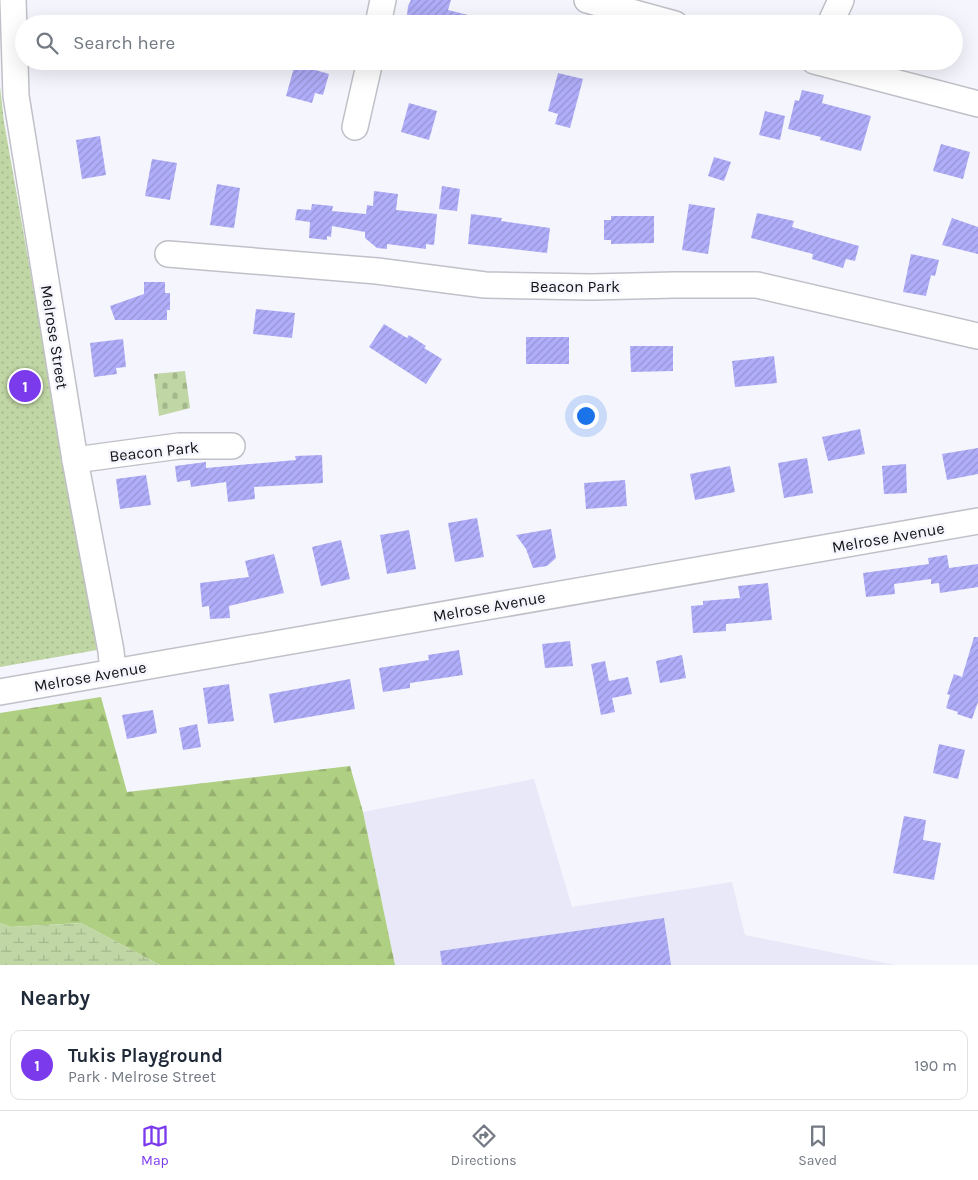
<!DOCTYPE html>
<html lang="en">
<head>
<meta charset="utf-8">
<style>
	:root { --surface:#fff; --page:#f2f2f3; --text:#1f2937; --muted:#747a83; --line:#e0e1e3; --accent:#7c3aed }
	body { margin:0; font-family:Karla,sans-serif; background:var(--page); color:var(--text) }
	.you { position:absolute; left:585px; top:415px; width:18px; height:18px; margin:-12px; border:4px solid #fff; border-radius:50%; background:#1a73e8; box-shadow:0 0 0 8px #1a73e833 }
	.badge { display:grid; place-items:center; width:32px; height:32px; border-radius:50%; background:var(--accent); color:#fff; font-size:16px; font-weight:700 }
	.pin { position:absolute; translate:-50% -50%; border:2px solid #fff; box-shadow:0 1px 5px #0006 }
	.list { margin:0; padding:0; list-style:none }
	h2 { display:flex; justify-content:space-between; align-items:center; height:65px; margin:0; padding:0 20px; font-size:21px }
	h2 small { font-size:16px; font-weight:400; color:var(--muted) }
	.list li { display:grid; grid-template-columns:32px 1fr auto; gap:15px; align-items:center; box-sizing:border-box; height:70px; margin:0 10px 10px; padding:0 10px; border:1px solid var(--line); border-radius:10px }
	.list b { display:block; font-size:19px; white-space:nowrap }
	.list p { margin:0; font-size:16px; white-space:nowrap; color:var(--muted) }
	.list em { font-size:16px; font-style:normal; color:var(--muted) }
	.icon { flex:none; width:28px; height:28px; fill:none; stroke:currentColor; stroke-width:2; stroke-linecap:round; stroke-linejoin:round }
	.map { position:relative; flex:none; width:978px; height:965px; overflow:hidden }
	.search { position:absolute; background:var(--surface); box-shadow:0 5px 20px #0002; left:15px; right:15px; top:15px; height:55px; display:flex; align-items:center; gap:12px; box-sizing:border-box; padding:0 18px; border-radius:28px; color:var(--muted); font-size:19px }
	.sheet { height:145px; background:var(--surface) }
	nav { display:flex; justify-content:space-around; align-items:center; box-sizing:border-box; height:70px; border-top:1px solid var(--line); background:var(--surface); font-size:14px; color:var(--muted) }
	nav a { display:grid; justify-items:center; gap:2px }
	nav .on { color:var(--accent) }
	.map>svg:first-child { display:block }
</style>
</head>
<body>
<div class="map">
<svg width="978" height="965" viewBox="0 0 978 965">
	<defs>
		<pattern id="forest-firs" width="22" height="20" patternUnits="userSpaceOnUse" patternTransform="scale(1.25)"><rect width="22" height="20" fill="#afcf82"/><path d="M5 1l3.5 6h-7zM16 11l3.5 6h-7z" fill="#96b16f"/></pattern>
		<pattern id="wetland-marsh" width="20" height="14" patternUnits="userSpaceOnUse" patternTransform="scale(1.25)"><rect width="20" height="14" fill="#c0d6a4"/><path d="M1 5h8M5 5V1M11 12h8M15 12V8" fill="none" stroke="#a4b78c"/></pattern>
		<pattern id="cemetery-stones" width="16" height="16" patternUnits="userSpaceOnUse" patternTransform="scale(1.25)"><rect width="16" height="16" fill="#c0d6a4"/><path d="M2 7V4a2 2 0 0 1 4 0v3zM10 15v-3a2 2 0 0 1 4 0v3z" fill="#a4b78c"/></pattern>
		<pattern id="park-dots" width="8" height="8" patternUnits="userSpaceOnUse" patternTransform="scale(1.25)"><rect width="8" height="8" fill="#c0d6a4"/><path d="M2 2h.1M6 6h.1" fill="none" stroke="#a4b78c" stroke-width="1.8" stroke-linecap="round"/></pattern>
		<pattern id="building-hatch" width="6" height="6" patternUnits="userSpaceOnUse" patternTransform="scale(1.25)"><rect width="6" height="6" fill="#b0adf9"/><path d="M-1 1l2-2M0 6l6-6M5 7l2-2" fill="none" stroke="#9694d5"/></pattern>
	</defs>
	<rect width="100%" height="100%" fill="#f5f5fd"/>
	<path fill="#e8e8f8" d="M 534,779 L 572,907 L 732,882 L 745,935 L 896,965 L 395,965 L 363,812 Z"/>
	<path fill="url(#forest-firs)" d="M 101,697 L 127,792 L 350,766 L 363,812 L 395,965 L 160,965 L 81,923 L 11,927 L 0,923 L 0,713 Z"/>
	<path fill="url(#wetland-marsh)" d="M 0,923 L 11,927 L 81,923 L 160,965 L 0,965 Z"/>
	<path fill="url(#cemetery-stones)" d="M 185,371 L 190,408 L 159,416 L 154,374 Z"/>
	<path fill="url(#park-dots)" d="M 0,86 L 4,122 L 97,650 L 0,667 Z"/>
	<g fill="url(#building-hatch)">
		<path d="M 411,0 L 451,0 L 448,10 L 480,18 L 479,24 L 406,24 L 408,6 Z"/>
		<path d="M 295,64 L 329,74 L 323,95 L 315,93 L 312,103 L 286,96 Z"/>
		<path d="M 558,73 L 583,79 L 570,128 L 555,124 L 558,114 L 548,111 Z"/>
		<path d="M 802,90 L 824,95 L 822,103 L 871,116 L 861,151 L 820,140 L 821,137 L 788,129 L 795,100 L 799,101 Z"/>
		<path d="M 409,103 L 437,111 L 429,140 L 401,132 Z"/>
		<path d="M 765,111 L 785,116 L 780,140 L 759,135 Z"/>
		<path d="M 100,136 L 106,175 L 82,179 L 76,140 Z"/>
		<path d="M 941,144 L 970,152 L 963,179 L 933,171 Z"/>
		<path d="M 714,157 L 731,162 L 724,181 L 708,176 Z"/>
		<path d="M 152,159 L 177,163 L 170,200 L 145,196 Z"/>
		<path d="M 217,184 L 240,188 L 234,228 L 210,225 Z"/>
		<path d="M 442,186 L 460,189 L 457,211 L 439,209 Z"/>
		<path d="M 374,191 L 398,194 L 396,210 L 437,214 L 434,245 L 426,244 L 426,249 L 387,244 L 387,249 L 377,248 L 365,238 L 365,232 L 332,226 L 331,237 L 327,236 L 327,240 L 309,238 L 310,222 L 295,220 L 297,209 L 311,210 L 312,204 L 333,206 L 332,211 L 366,214 L 367,205 L 373,206 Z"/>
		<path d="M 689,204 L 715,208 L 708,254 L 682,250 Z"/>
		<path d="M 757,213 L 794,221 L 792,227 L 859,246 L 855,261 L 846,259 L 843,268 L 812,259 L 813,254 L 751,238 Z"/>
		<path d="M 471,214 L 502,218 L 501,221 L 550,228 L 547,253 L 468,244 Z"/>
		<path d="M 611,216 L 654,216 L 654,243 L 611,244 L 611,240 L 604,240 L 604,220 L 611,220 Z"/>
		<path d="M 952,218 L 978,227 L 978,254 L 942,245 Z"/>
		<path d="M 911,254 L 939,260 L 935,276 L 931,275 L 926,296 L 903,292 Z"/>
		<path d="M 144,282 L 165,282 L 165,293 L 170,293 L 170,310 L 167,310 L 167,320 L 115,320 L 110,306 L 144,294 Z"/>
		<path d="M 256,309 L 295,313 L 292,338 L 253,334 Z"/>
		<path d="M 384,324 L 407,338 L 409,335 L 426,346 L 424,348 L 442,359 L 426,384 L 369,347 Z"/>
		<rect x="526" y="337" width="43" height="27"/>
		<path d="M 123,339 L 126,367 L 116,368 L 117,374 L 94,377 L 90,343 Z"/>
		<path d="M 630,346 L 673,346 L 673,371 L 631,372 Z"/>
		<path d="M 774,356 L 777,383 L 735,387 L 732,361 Z"/>
		<path d="M 860,429 L 865,454 L 828,461 L 822,437 Z"/>
		<path d="M 978,448 L 978,474 L 947,480 L 942,454 Z"/>
		<path d="M 322,455 L 323,483 L 254,487 L 255,499 L 228,502 L 226,482 L 191,487 L 190,480 L 177,482 L 175,466 L 206,462 L 206,468 L 296,460 L 295,456 Z"/>
		<path d="M 807,458 L 813,493 L 784,498 L 778,463 Z"/>
		<path d="M 906,464 L 907,493 L 884,494 L 882,466 Z"/>
		<path d="M 730,466 L 735,492 L 695,500 L 690,474 Z"/>
		<path d="M 146,475 L 151,505 L 120,509 L 116,479 Z"/>
		<path d="M 625,480 L 627,506 L 586,509 L 584,483 Z"/>
		<path d="M 477,518 L 484,557 L 455,562 L 448,523 Z"/>
		<path d="M 551,529 L 556,558 L 547,566 L 533,568 L 526,549 L 516,535 Z"/>
		<path d="M 409,530 L 416,569 L 387,574 L 380,535 Z"/>
		<path d="M 341,540 L 350,579 L 321,586 L 312,547 Z"/>
		<path d="M 274,554 L 284,593 L 229,606 L 230,618 L 210,619 L 209,606 L 202,607 L 200,583 L 249,577 L 245,561 Z"/>
		<path d="M 947,555 L 949,568 L 978,564 L 978,587 L 940,593 L 939,583 L 931,584 L 931,579 L 894,584 L 895,594 L 866,597 L 863,573 L 929,564 L 928,558 Z"/>
		<path d="M 768,583 L 772,620 L 726,624 L 726,631 L 693,633 L 691,606 L 703,605 L 703,601 L 740,598 L 738,586 Z"/>
		<path d="M 974,637 L 978,637 L 978,702 L 972,719 L 957,714 L 958,712 L 946,708 L 950,695 L 947,694 L 954,674 L 962,677 Z"/>
		<path d="M 570,641 L 573,666 L 545,668 L 542,644 Z"/>
		<path d="M 459,650 L 463,675 L 410,683 L 410,688 L 383,692 L 379,668 L 429,660 L 428,655 Z"/>
		<path d="M 682,655 L 686,678 L 660,683 L 656,661 Z"/>
		<path d="M 605,661 L 609,681 L 628,677 L 632,694 L 612,698 L 615,712 L 601,715 L 591,664 Z"/>
		<path d="M 350,679 L 355,709 L 274,723 L 269,694 Z"/>
		<path d="M 229,684 L 234,721 L 208,724 L 203,688 Z"/>
		<path d="M 153,710 L 157,733 L 127,739 L 122,715 Z"/>
		<path d="M 197,724 L 201,747 L 183,750 L 179,728 Z"/>
		<path d="M 939,744 L 965,750 L 958,779 L 933,773 Z"/>
		<path d="M 904,816 L 926,820 L 923,840 L 941,843 L 934,880 L 893,873 Z"/>
		<path d="M 664,918 L 671,965 L 442,965 L 440,951 Z"/>
	</g>
	<g fill="none" stroke-linecap="round" stroke-linejoin="round">
		<defs>
			<g id="minor">
				<path d="M 13,0 L 16,96 L 75,460 L 111,651 L 113,672"/>
				<path d="M 587,0 L 675,24"/>
				<path d="M 378,24 L 383,0"/>
				<path d="M 830,24 L 841,0"/>
				<path d="M 814,61 L 978,104"/>
				<path d="M 355,127 L 370,61"/>
				<path d="M 168,254 L 377,271 L 485,285 L 591,287 L 675,285 L 757,285 L 978,336"/>
				<path d="M 75,460 L 179,446 L 232,446"/>
				<path d="M 0,692 L 978,521"/>
			</g>
		</defs>
		<use href="#minor" stroke="#c0c0c8" stroke-width="28"/>
		<use href="#minor" stroke="#fff" stroke-width="25"/>
	</g>
	<g text-anchor="middle" stroke-width="5" stroke-linejoin="round" paint-order="stroke">
		<g font-size="16" fill="#131315" stroke="#f5f5fd">
			<text x="575" y="292">Beacon Park</text>
			<text transform="translate(55 337) rotate(81)" y="6">Melrose Street</text>
			<text transform="translate(154 451) rotate(-6)" y="6">Beacon Park</text>
			<text transform="translate(888 537) rotate(-10)" y="6">Melrose Avenue</text>
			<text transform="translate(489 606) rotate(-10)" y="6">Melrose Avenue</text>
			<text transform="translate(90 676) rotate(-10)" y="6">Melrose Avenue</text>
		</g>
	</g>
</svg>
<div class="you"></div>
<div class="pin badge" style="left:25px;top:386px">1</div>
<div class="search"><svg class="icon" aria-label="search" viewBox="0 0 24 24"><circle cx="10" cy="10" r="6"/><path d="M15 15l6 6"/></svg>Search here</div>
</div>
<section class="sheet">
<h2>Nearby<small></small></h2>
<ul class="list">
<li><span class="badge">1</span><div><b>Tukis Playground</b><p>Park · Melrose Street</p></div><em>190 m</em></li>
</ul>
</section>
<nav>
<a class="on"><svg class="icon" aria-label="map" viewBox="0 0 24 24"><path d="M3 6l6-2 6 2 6-2v14l-6 2-6-2-6 2zM9 4v14M15 6v14"/></svg>Map</a>
<a><svg class="icon" aria-label="directions" viewBox="0 0 24 24"><path d="M12 3l9 9-9 9-9-9zM9 14v-3h6M13 9l2 2-2 2"/></svg>Directions</a>
<a><svg class="icon" aria-label="saved" viewBox="0 0 24 24"><path d="M7 4h10v16l-5-4-5 4z"/></svg>Saved</a>
</nav>
</body>
</html>
